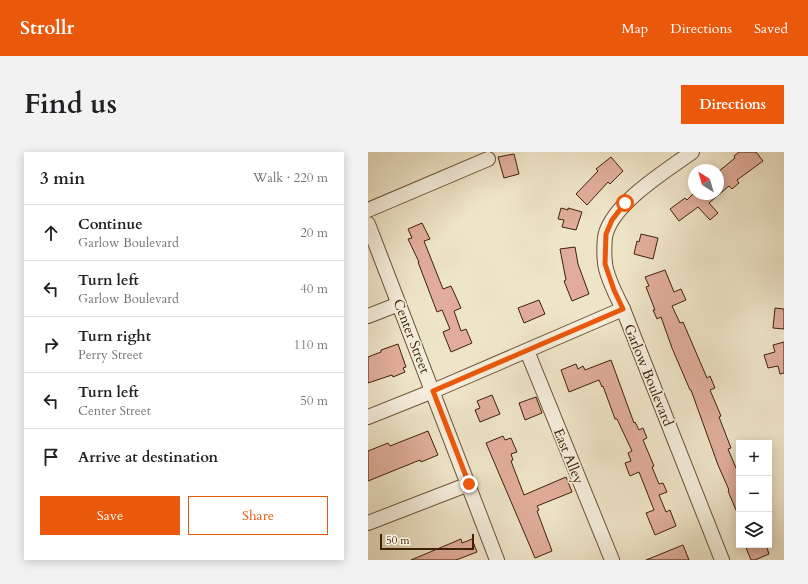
<!DOCTYPE html>
<html lang="en">
<head>
<meta charset="utf-8">
<style>
	:root { --surface:#fff; --page:#f2f2f2; --text:#202124; --muted:#757577; --line:#e0e0e0; --accent:#ea580c }
	body { margin:0; font-family:Cardo,serif; background:var(--page); color:var(--text) }
	.controls { position:absolute; right:12px; bottom:12px; display:grid; overflow:hidden; border-radius:0px; box-shadow:0 2px 10px #0003 }
	.controls button { width:36px; height:36px; display:grid; place-items:center; padding:0; border:0; border-bottom:1px solid var(--line); background:var(--surface); color:var(--text); font:20px sans-serif }
	.compass { position:absolute; left:320px; top:12px; width:36px; height:36px; border-radius:50%; background:var(--surface); box-shadow:0 2px 10px #0003; rotate:323deg }
	.scale { position:absolute; left:12px; bottom:10px; width:94px; box-sizing:border-box; padding-left:4px; border:2px solid #3e2106; border-top:0; font-size:11px; line-height:14px; white-space:nowrap; color:#3e2106; -webkit-text-stroke:3px #f4eddb; paint-order:stroke }
	.stop { position:absolute; width:12px; height:12px; margin:-9px; border:3px solid #ea580c; border-radius:50%; background:#fff }
	.stop.end { background:#ea580c; border-color:#fff; box-shadow:0 1px 4px #0008 }
	.list { margin:0; padding:0; list-style:none }
	h2 { display:flex; justify-content:space-between; align-items:center; height:52px; margin:0; padding:0 16px; font-size:17px }
	h2 small { font-size:13px; font-weight:400; color:var(--muted) }
	.list li { display:grid; grid-template-columns:26px 1fr auto; gap:12px; align-items:center; box-sizing:border-box; height:56px; padding:0 16px; border-top:1px solid var(--line) }
	.list b { display:block; font-size:15px; white-space:nowrap }
	.list p { margin:0; font-size:13px; white-space:nowrap; color:var(--muted) }
	.list em { font-size:13px; font-style:normal; color:var(--muted) }
	.actions { display:flex; gap:8px; padding:12px 16px }
	.actions a { flex:1; padding:9px 0; border:1px solid var(--accent); border-radius:0px; text-align:center; font-size:14px; color:var(--accent) }
	.actions .main { background:var(--accent); color:#fff }
	.icon { flex:none; width:22px; height:22px; fill:none; stroke:currentColor; stroke-width:2; stroke-linecap:round; stroke-linejoin:round }
	.map { position:relative; flex:none; width:416px; height:408px; overflow:hidden; border-radius:0px }
	header { display:flex; align-items:center; gap:24px; box-sizing:border-box; height:56px; padding:0 20px; background:var(--accent); color:#fff }
	header strong { font-size:19px }
	nav { display:flex; gap:22px; margin-inline-start:auto; font-size:14px }
	.intro { display:flex; align-items:center; justify-content:space-between; box-sizing:border-box; height:96px; padding:0 24px }
	h1 { margin:0; font-size:28px }
	.button { padding:10px 18px; border-radius:0px; background:var(--accent); color:#fff; font-size:14px; font-weight:700 }
	main { display:flex; gap:24px; padding:0 24px }
	aside { flex:1; background:var(--surface); border-radius:0px; box-shadow:0 2px 10px #0003 }
	.map>svg:first-child { display:block }
</style>
</head>
<body>
<header>
<strong>Strollr</strong>
<nav><a>Map</a><a>Directions</a><a>Saved</a></nav>
</header>
<div class="intro"><h1>Find us</h1><a class="button">Directions</a></div>
<main>
<aside>
<h2>3 min<small>Walk · 220 m</small></h2>
<ul class="list">
<li><svg class="icon" aria-label="ahead" viewBox="0 0 24 24"><path d="M12 20V5M6 11l6-6 6 6"/></svg><div><b>Continue</b><p>Garlow Boulevard</p></div><em>20 m</em></li>
<li><svg class="icon" aria-label="left" viewBox="0 0 24 24"><path d="M17 20v-9H6M10 6l-5 5 5 5"/></svg><div><b>Turn left</b><p>Garlow Boulevard</p></div><em>40 m</em></li>
<li><svg class="icon" aria-label="right" viewBox="0 0 24 24"><path d="M7 20v-9h11M14 6l5 5-5 5"/></svg><div><b>Turn right</b><p>Perry Street</p></div><em>110 m</em></li>
<li><svg class="icon" aria-label="left" viewBox="0 0 24 24"><path d="M17 20v-9H6M10 6l-5 5 5 5"/></svg><div><b>Turn left</b><p>Center Street</p></div><em>50 m</em></li>
<li><svg class="icon" aria-label="arrive" viewBox="0 0 24 24"><path d="M6 21V4h12l-3 4 3 4H6"/></svg><div><b>Arrive at destination</b></div></li>
</ul>
<div class="actions"><a class="main">Save</a><a>Share</a></div>
</aside>
<div class="map">
<svg width="416" height="408" viewBox="0 0 416 408">
	<rect width="100%" height="100%" fill="#eee4c7"/>
	<filter id="stains"><feTurbulence type="fractalNoise" baseFrequency=".005" numOctaves="4"/><feColorMatrix values="0 0 0 0 .2 0 0 0 0 .09 0 0 0 0 .02 0 0 0 .5 -.17"/></filter>
	<radialGradient id="worn" r=".72"><stop offset=".6" stop-color="#630" stop-opacity="0"/><stop offset="1" stop-color="#630" stop-opacity=".3"/></radialGradient>
	<g fill="#e1ad9a" stroke="#3e2106">
		<path d="M 371,0 L 388,0 L 395,9 L 369,28 L 371,31 L 364,37 L 361,34 L 341,51 L 350,61 L 342,68 L 330,55 L 311,69 L 302,57 L 317,46 L 319,48 L 325,42 L 350,42 L 350,20 L 367,6 L 366,4 Z"/>
		<path d="M 146,2 L 151,22 L 136,26 L 130,5 Z"/>
		<path d="M 243,5 L 255,19 L 242,32 L 240,30 L 219,53 L 208,42 L 230,19 L 228,17 Z"/>
		<path d="M 193,56 L 200,58 L 200,56 L 214,60 L 208,78 L 194,75 L 196,68 L 190,67 Z"/>
		<path d="M 54,71 L 62,87 L 56,89 L 75,137 L 83,134 L 93,156 L 86,159 L 93,179 L 98,177 L 104,191 L 83,200 L 75,180 L 82,177 L 74,158 L 69,160 L 50,110 L 51,110 L 40,87 L 44,86 L 40,77 Z"/>
		<path d="M 273,82 L 290,86 L 285,107 L 266,102 L 269,89 L 271,90 Z"/>
		<path d="M 207,95 L 210,112 L 221,142 L 204,149 L 196,129 L 198,128 L 192,97 Z"/>
		<path d="M 297,118 L 306,140 L 313,137 L 318,148 L 304,154 L 312,171 L 315,170 L 339,226 L 342,224 L 347,236 L 342,238 L 353,264 L 351,265 L 363,296 L 360,297 L 371,323 L 371,365 L 360,339 L 361,338 L 350,313 L 323,238 L 322,238 L 304,196 L 293,165 L 289,167 L 285,158 L 287,158 L 278,135 L 281,134 L 277,125 Z"/>
		<path d="M 171,148 L 177,162 L 156,171 L 150,156 Z"/>
		<path d="M 407,156 L 416,157 L 416,177 L 405,176 Z"/>
		<path d="M 416,190 L 416,221 L 412,222 L 410,214 L 400,216 L 396,203 L 407,200 L 405,193 Z"/>
		<path d="M 30,192 L 38,215 L 35,216 L 37,220 L 25,225 L 24,223 L 0,231 L 0,205 L 13,200 L 13,198 Z"/>
		<path d="M 243,208 L 266,271 L 267,270 L 271,278 L 275,276 L 279,286 L 275,288 L 286,314 L 284,315 L 291,332 L 295,331 L 299,340 L 291,343 L 298,360 L 302,358 L 308,374 L 287,383 L 278,361 L 286,358 L 271,320 L 262,324 L 261,322 L 257,311 L 263,309 L 260,301 L 264,299 L 249,267 L 247,267 L 235,234 L 234,235 L 231,228 L 201,240 L 193,218 L 208,212 L 210,217 L 215,214 L 217,218 Z"/>
		<path d="M 124,243 L 132,262 L 112,270 L 107,258 L 112,256 L 109,249 Z"/>
		<path d="M 168,245 L 174,261 L 157,268 L 151,251 Z"/>
		<path d="M 60,279 L 70,303 L 53,310 L 52,308 L 0,329 L 0,299 L 20,291 L 22,294 Z"/>
		<path d="M 135,284 L 137,288 L 143,286 L 149,300 L 143,302 L 145,308 L 143,309 L 156,343 L 198,325 L 204,340 L 169,354 L 171,358 L 169,359 L 184,399 L 167,406 L 118,291 Z"/>
		<path d="M 93,387 L 94,391 L 104,387 L 109,400 L 88,408 L 43,408 Z"/>
		<path d="M 315,393 L 321,408 L 278,408 Z"/>
		<path d="M 377,393 L 398,393 L 401,402 L 387,408 L 383,408 Z"/>
	</g>
	<g fill="none" stroke-linecap="round" stroke-linejoin="round">
		<defs>
			<g id="minor">
				<path d="M 324,0 C 298,19 247,50 238,81 C 236,87 236,104 237,111 C 238,124 249,145 255,157 L 354,408"/>
				<path d="M 0,58 L 120,7"/>
				<path d="M 0,72 L 129,408"/>
				<path d="M 0,164 L 31,152"/>
				<path d="M 159,199 L 244,408"/>
				<path d="M 0,265 L 65,239 L 255,157"/>
				<path d="M 0,371 L 101,332"/>
			</g>
		</defs>
		<use href="#minor" stroke="#6a5236" stroke-width="16"/>
		<use href="#minor" stroke="#f4eddb" stroke-width="14"/>
	</g>
	<g fill="none" stroke-linecap="round" stroke-linejoin="round">
		<path stroke="#ea580c" stroke-width="5" d="M 101,332 L 65,239 L 255,157 L 246,138 L 237,112 L 238,82 L 244,68 L 257,51"/>
	</g>
	<g text-anchor="middle" stroke-width="3.5" stroke-linejoin="round" paint-order="stroke">
		<g font-size="14" fill="#3e2106" stroke="#f4eddb">
			<text transform="translate(44 184) rotate(69)" y="5">Center Street</text>
			<text transform="translate(281 223) rotate(68)" y="5">Garlow Boulevard</text>
			<text transform="translate(201 304) rotate(68)" y="5">East Alley</text>
		</g>
	</g>
	<rect width="100%" height="100%" filter="url(#stains)"/>
	<rect width="100%" height="100%" fill="url(#worn)"/>
</svg>
<div class="controls">
<button>+</button>
<button>−</button>
<button><svg class="icon" aria-label="layers" viewBox="0 0 24 24"><path d="M12 4l9 5-9 5-9-5zM3 14l9 5 9-5"/></svg></button>
</div>
<svg class="compass" viewBox="-18 -18 36 36"><path d="M0-13l5 13h-10z" fill="#e53935"/><path d="M0 13l5-13h-10z" fill="#757577"/></svg>
<div class="scale">50 m</div>
<div class="stop" style="left:257px;top:51px"></div>
<div class="stop end" style="left:101px;top:332px"></div>
</div>
</main>
</body>
</html>
